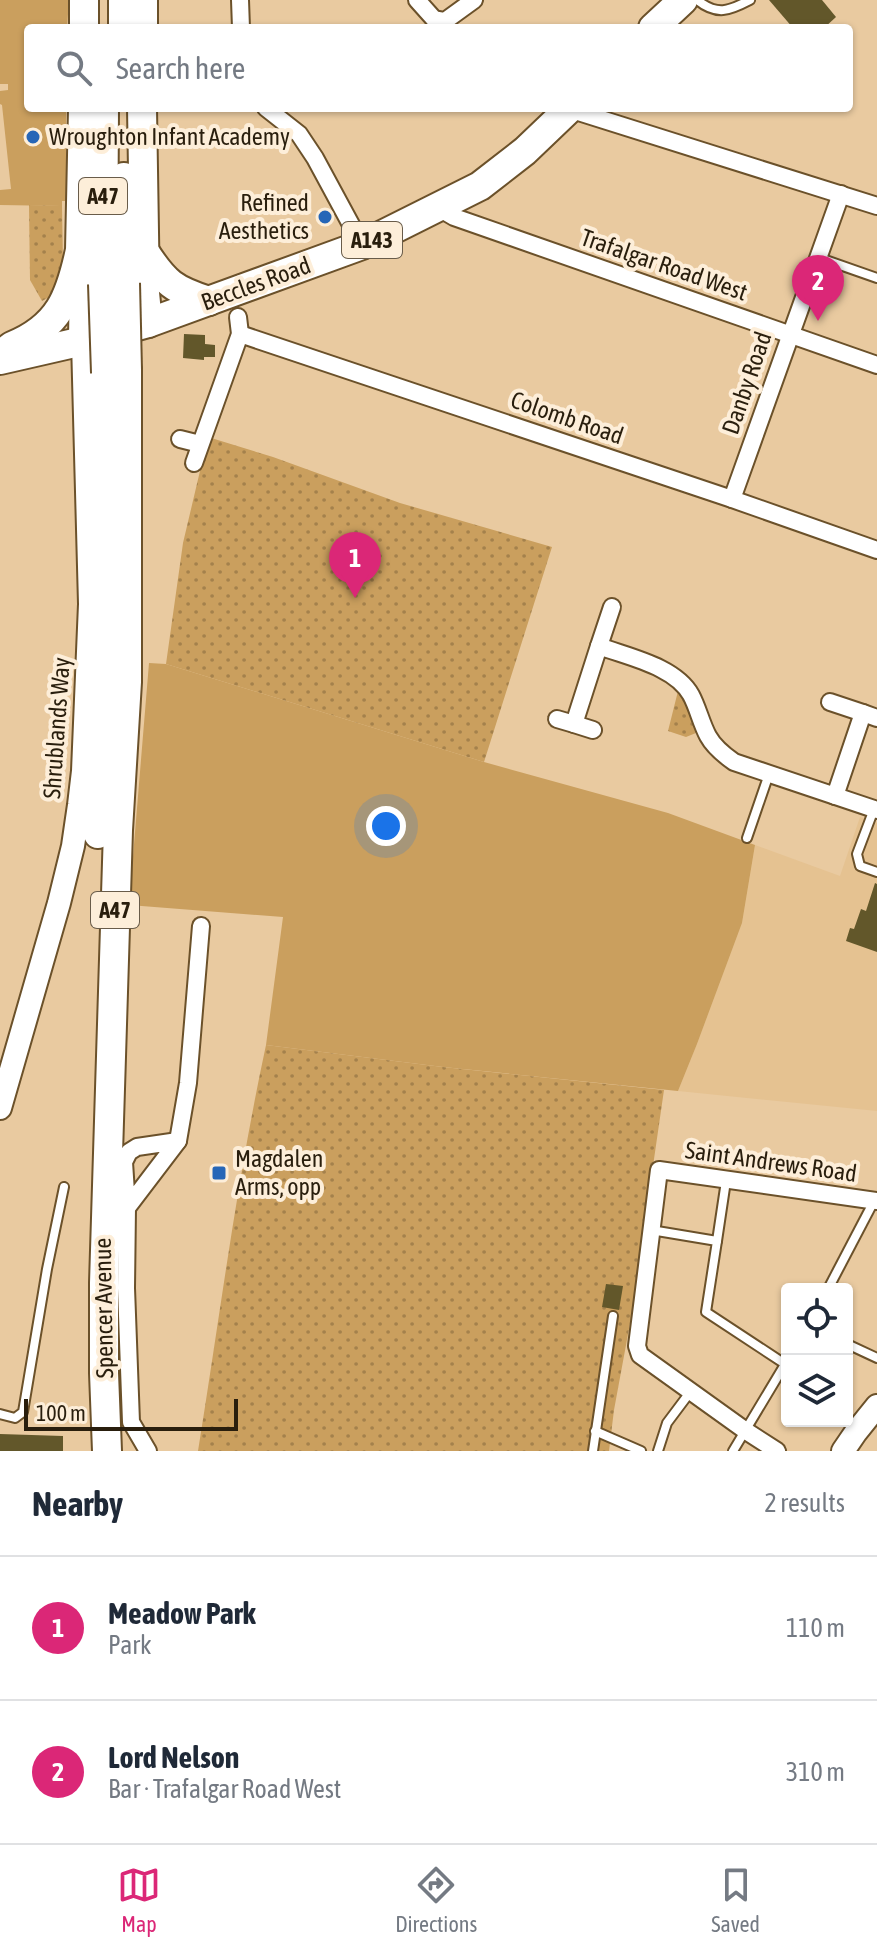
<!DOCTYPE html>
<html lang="en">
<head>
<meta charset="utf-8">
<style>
	:root { --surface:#fff; --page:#f6f6f7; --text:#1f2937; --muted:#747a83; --line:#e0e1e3; --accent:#db2777 }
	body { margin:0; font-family:"Asap Condensed",sans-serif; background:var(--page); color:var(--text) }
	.controls { position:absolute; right:24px; bottom:24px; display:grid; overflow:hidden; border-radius:8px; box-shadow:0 2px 6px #0004 }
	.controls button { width:72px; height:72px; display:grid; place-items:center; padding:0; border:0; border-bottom:2px solid var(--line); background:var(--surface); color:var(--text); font:40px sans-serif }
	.scale { position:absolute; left:24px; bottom:20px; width:214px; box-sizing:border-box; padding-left:8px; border:4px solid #291e0d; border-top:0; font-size:22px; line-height:28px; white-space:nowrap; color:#291e0d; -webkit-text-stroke:6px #fdeed9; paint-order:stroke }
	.you { position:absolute; left:386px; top:826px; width:28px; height:28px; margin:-20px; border:6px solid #fff; border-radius:50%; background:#1a73e8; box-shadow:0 0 0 12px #1a73e833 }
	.badge { display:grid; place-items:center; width:52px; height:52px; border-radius:50%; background:var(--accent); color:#fff; font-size:26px; font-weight:700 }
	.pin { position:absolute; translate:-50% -66px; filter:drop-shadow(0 2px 4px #0008) }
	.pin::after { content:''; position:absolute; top:42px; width:28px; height:24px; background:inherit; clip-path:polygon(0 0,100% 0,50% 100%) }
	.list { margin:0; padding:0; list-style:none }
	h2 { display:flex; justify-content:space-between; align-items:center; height:104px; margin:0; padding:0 32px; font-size:34px }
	h2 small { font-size:26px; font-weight:400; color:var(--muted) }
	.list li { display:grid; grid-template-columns:52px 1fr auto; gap:24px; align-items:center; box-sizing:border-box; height:144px; padding:0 32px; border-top:2px solid var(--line) }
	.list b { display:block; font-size:30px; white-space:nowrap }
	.list p { margin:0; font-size:26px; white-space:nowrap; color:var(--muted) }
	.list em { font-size:26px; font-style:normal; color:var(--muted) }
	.icon { flex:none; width:44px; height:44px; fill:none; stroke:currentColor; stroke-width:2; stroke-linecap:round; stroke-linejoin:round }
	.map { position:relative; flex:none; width:877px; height:1451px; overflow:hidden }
	.search { position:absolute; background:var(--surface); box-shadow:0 2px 6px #0004; left:24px; right:24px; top:24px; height:88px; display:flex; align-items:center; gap:20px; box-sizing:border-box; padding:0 28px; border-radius:8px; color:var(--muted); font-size:30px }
	.sheet { height:392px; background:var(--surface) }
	nav { display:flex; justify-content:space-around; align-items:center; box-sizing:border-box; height:112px; border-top:2px solid var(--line); background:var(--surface); font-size:22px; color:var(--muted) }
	nav a { display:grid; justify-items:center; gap:4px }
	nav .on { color:var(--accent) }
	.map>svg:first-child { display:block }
</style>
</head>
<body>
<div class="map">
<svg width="877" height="1451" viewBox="0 0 877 1451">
	<defs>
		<pattern id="park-dots" width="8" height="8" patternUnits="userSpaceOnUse" patternTransform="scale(2)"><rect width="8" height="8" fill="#ca9f5e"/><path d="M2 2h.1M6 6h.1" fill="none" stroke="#a4814c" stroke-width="1.8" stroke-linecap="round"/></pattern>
	</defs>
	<rect width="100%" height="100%" fill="#e9caa0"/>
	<path fill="#e5c291" d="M 860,817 L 877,823 L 877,1111 L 678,1091 L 697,1044 L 742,923 L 755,845 L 840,876 Z"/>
	<g fill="#ca9f5e">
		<path d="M 0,0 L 69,0 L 67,28 L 28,28 L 28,108 L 66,108 L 66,166 L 69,201 L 62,201 L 62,206 L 0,205 L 0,190 L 11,189 L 2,105 L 0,104 L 0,91 L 8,90 L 8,84 L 0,84 Z"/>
		<path d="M 149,663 L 166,664 L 484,762 L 668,813 L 755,845 L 742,923 L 697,1044 L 678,1091 L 443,1067 L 266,1045 L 283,917 L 129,905 Z"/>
	</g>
	<g fill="url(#park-dots)">
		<path d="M 29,205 L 62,206 L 63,263 L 59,292 L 42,301 L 30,280 Z"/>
		<path d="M 208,437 L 273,457 L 400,503 L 552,547 L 484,762 L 166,664 L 183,543 Z"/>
		<path d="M 679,687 L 701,731 L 686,737 L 668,731 Z"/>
		<path d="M 266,1045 L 443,1067 L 664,1090 L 631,1318 L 614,1410 L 609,1451 L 198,1451 C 220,1315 237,1179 266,1045 Z"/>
	</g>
	<g fill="#62572a">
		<path d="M 769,0 L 822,0 L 836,17 L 824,28 L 793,28 Z"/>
		<path d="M 184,334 L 205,335 L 205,344 L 215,345 L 215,357 L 204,357 L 204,360 L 183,358 Z"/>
		<path d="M 875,883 L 877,884 L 877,952 L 846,941 L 850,928 L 854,929 L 861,909 L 866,911 Z"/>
		<path d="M 606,1284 L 623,1286 L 619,1310 L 602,1307 Z"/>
		<path d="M 0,1434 L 63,1436 L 63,1451 L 0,1451 Z"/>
	</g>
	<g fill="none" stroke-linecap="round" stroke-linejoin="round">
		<defs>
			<g id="lane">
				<path d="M 697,0 C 717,16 729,11 750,0"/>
				<path d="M 817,257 L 877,278"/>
				<path d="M 874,809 L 857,854 L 860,866 L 877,872"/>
				<path d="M 747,838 L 769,774"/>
				<path d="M 651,1230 L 717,1241 L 706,1312 L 785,1364"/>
				<path d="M 717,1241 L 726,1181"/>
				<path d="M 828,1289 L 874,1201"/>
				<path d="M 847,1344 L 877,1358"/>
				<path d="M 0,1414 L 15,1418 L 23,1412 L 47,1269 L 64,1187"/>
				<path d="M 595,1431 L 641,1451"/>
				<path d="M 593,1451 L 613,1316"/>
				<path d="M 658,1451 L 667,1423 L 691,1391"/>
				<path d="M 733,1451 L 787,1361"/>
			</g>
			<g id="street">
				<path d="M 240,0 L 241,28"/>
				<path d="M 417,0 L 434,19 L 445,21 L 474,0"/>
				<path d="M 266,108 L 299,134 L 315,158 L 362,245"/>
				<path d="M 569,109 L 877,206"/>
				<path d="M 437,207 L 454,217 L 877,365"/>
				<path d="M 240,334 L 732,499 L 877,550"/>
				<path d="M 180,439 L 200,444"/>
				<path d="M 194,463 L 240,334 L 238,317"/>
				<path d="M 732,499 L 841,194"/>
				<path d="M 599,646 L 612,607"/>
				<path d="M 830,702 L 863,713"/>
				<path d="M 557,719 L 574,724"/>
				<path d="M 593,730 L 574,724 L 599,646 C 628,657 675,666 691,695 C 698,708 701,723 708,736 C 714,747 724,755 734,762 L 877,810"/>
				<path d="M 835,796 L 863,713 L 877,718"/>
				<path d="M 178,1141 L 188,1083 L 201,926"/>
				<path d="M 127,1208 L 178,1141 L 137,1147 L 129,1152 L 124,1162 L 127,1208 L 126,1288 L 131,1422 L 148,1451"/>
				<path d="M 777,1451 L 746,1431 L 640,1355 L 637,1346 L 659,1170 L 877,1201"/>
			</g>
			<g id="secondary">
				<path d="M 0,1108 L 59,903 L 73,846 L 79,805 L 83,771 L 90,604 L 83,341"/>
				<path d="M 843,1451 L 856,1432 L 877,1406"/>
			</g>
			<g id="highway">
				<path d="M 123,0 L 123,28"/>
				<path d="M 143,0 L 143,28"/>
				<path d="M 84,28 L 84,0"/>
				<path d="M 653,28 L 683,0"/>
				<path d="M 142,108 L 145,293 L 148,323"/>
				<path d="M 124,177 L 125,283"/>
				<path d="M 145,252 C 165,283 174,290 209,301"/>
				<path d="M 103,284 L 104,108"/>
				<path d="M 83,341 L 84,270"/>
				<path d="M 8,349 L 12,346 C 59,327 70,297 80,250 L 83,108"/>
				<path d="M 0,360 L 83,341 L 148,323 L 362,245 L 480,186 L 525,151 L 570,108"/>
				<path d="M 98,834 L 105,682 L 106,373"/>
				<path d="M 107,1451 L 104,1373 L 104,1283 L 118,830 L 127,682 L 127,370"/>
			</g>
		</defs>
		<use href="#lane" stroke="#6b512a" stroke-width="12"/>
		<use href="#street" stroke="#6b512a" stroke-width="20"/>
		<use href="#secondary" stroke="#6b512a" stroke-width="26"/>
		<use href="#highway" stroke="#6b512a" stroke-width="32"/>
		<use href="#lane" stroke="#fff" stroke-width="8"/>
		<use href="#street" stroke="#fff" stroke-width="16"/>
		<use href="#secondary" stroke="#fff" stroke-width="22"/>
		<use href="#highway" stroke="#fff" stroke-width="28"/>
		<defs>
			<g id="highway-bridge">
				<path d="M 125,283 L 127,370"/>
				<path d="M 103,284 L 106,373"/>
			</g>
		</defs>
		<use href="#highway-bridge" stroke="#6b512a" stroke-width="32" stroke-linecap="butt"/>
		<use href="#highway-bridge" stroke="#fff" stroke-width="28"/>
	</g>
	<g fill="#2666b7" stroke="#fdeed9" stroke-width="3">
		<circle cx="33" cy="137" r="8"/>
		<circle cx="325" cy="217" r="8"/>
		<rect x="211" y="1165" width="16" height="16" rx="4"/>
	</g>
	<g text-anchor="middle" stroke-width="8" stroke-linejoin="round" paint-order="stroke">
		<g fill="#fdeed9" stroke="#695c4a" stroke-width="2">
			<rect x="79" y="178" width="48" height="36" rx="6"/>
			<rect x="342" y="222" width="60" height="36" rx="6"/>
			<rect x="91" y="892" width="48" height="36" rx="6"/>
		</g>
		<g font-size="22" font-weight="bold" fill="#291e0d">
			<text x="103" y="204">A47</text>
			<text x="372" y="248">A143</text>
			<text x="115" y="918">A47</text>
		</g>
		<g font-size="24" fill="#291e0d" stroke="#fdeed9" text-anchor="start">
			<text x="49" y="145">Wroughton Infant Academy</text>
			<text x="309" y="211" text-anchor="end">Refined<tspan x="309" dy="28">Aesthetics</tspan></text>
			<text x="235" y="1167">Magdalen<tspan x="235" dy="28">Arms, opp</tspan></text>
		</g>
		<g font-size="24" fill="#291e0d" stroke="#fdeed9">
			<text transform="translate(664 265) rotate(19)" y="8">Trafalgar Road West</text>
			<text transform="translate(256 284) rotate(-20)" y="8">Beccles Road</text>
			<text transform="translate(747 383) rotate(-71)" y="8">Danby Road</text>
			<text transform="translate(567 418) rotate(19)" y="8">Colomb Road</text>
			<text transform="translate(57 728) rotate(-86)" y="8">Shrublands Way</text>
			<text transform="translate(771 1162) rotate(8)" y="8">Saint Andrews Road</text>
			<text transform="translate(104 1308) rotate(-91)" y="8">Spencer Avenue</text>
		</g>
	</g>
</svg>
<div class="controls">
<button><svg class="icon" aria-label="locate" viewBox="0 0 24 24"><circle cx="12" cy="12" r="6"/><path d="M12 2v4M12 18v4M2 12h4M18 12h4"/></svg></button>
<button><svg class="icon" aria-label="layers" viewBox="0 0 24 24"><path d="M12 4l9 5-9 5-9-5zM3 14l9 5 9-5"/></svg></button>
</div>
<div class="scale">100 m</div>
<div class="you"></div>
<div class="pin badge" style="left:355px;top:598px">1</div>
<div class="pin badge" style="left:818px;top:321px">2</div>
<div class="search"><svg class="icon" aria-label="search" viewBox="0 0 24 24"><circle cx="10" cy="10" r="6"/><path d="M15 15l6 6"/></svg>Search here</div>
</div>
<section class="sheet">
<h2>Nearby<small>2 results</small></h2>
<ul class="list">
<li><span class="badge">1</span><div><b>Meadow Park</b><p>Park</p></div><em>110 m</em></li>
<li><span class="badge">2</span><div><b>Lord Nelson</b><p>Bar · Trafalgar Road West</p></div><em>310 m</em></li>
</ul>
</section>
<nav>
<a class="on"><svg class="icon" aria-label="map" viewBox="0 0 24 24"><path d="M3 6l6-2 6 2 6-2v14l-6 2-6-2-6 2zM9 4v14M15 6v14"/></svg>Map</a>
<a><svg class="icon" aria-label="directions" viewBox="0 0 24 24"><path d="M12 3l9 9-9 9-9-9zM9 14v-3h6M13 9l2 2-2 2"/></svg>Directions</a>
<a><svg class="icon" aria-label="saved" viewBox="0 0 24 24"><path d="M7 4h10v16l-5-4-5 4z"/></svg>Saved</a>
</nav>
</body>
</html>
